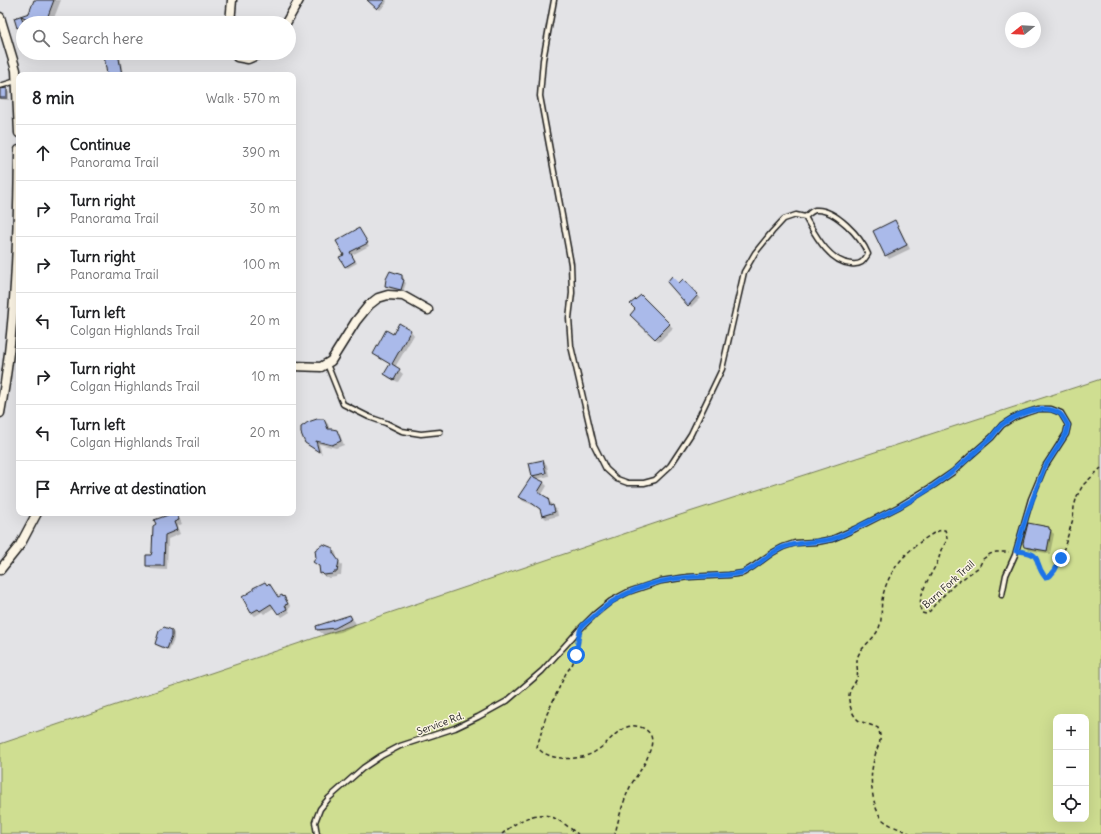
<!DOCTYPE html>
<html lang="en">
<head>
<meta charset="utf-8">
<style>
	:root { --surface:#fff; --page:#f2f2f2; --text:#202124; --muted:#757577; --line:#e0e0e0 }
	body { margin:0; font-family:Delius,sans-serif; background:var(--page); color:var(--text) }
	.controls { position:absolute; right:12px; bottom:12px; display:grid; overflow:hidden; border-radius:8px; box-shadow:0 4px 16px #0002 }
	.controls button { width:36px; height:36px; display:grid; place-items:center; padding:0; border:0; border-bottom:1px solid var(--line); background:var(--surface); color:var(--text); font:20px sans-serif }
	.compass { position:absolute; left:1005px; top:12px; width:36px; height:36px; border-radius:50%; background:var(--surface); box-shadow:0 4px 16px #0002; rotate:252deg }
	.stop { position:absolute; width:12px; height:12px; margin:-9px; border:3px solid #1a73e8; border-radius:50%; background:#fff }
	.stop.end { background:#1a73e8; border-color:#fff; box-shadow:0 1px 4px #0008 }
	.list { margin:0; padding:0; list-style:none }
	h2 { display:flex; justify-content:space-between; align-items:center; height:52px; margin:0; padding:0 16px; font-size:17px }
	h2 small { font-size:13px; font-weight:400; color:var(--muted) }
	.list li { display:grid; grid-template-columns:26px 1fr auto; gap:12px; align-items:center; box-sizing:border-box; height:56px; padding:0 16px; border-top:1px solid var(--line) }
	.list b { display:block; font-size:15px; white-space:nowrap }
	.list p { margin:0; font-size:13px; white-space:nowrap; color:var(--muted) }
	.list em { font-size:13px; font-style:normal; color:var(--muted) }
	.icon { flex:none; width:22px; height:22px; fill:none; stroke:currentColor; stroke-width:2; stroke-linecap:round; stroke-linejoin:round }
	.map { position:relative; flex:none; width:1101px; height:834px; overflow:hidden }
	.search { position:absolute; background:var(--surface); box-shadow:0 4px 16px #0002; left:16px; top:16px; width:280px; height:44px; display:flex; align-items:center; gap:10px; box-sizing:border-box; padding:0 14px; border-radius:22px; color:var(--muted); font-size:15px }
	.panel { position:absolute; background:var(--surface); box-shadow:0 4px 16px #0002; left:16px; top:72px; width:280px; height:444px; border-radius:8px }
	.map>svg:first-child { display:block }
</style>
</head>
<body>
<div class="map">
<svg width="1101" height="834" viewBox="0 0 1101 834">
	<rect width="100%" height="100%" fill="#e3e3e6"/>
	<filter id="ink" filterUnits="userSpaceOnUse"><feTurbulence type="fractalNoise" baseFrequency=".025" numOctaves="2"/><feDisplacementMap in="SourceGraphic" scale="8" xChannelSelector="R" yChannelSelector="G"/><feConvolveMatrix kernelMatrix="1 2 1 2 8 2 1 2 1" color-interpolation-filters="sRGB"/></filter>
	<g filter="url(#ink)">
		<path fill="#cfde91" stroke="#767d56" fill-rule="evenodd" d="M 1101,379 L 1101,834 L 0,834 L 0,744 L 674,517 ZM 1056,717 L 1086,717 L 1086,819 L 1056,819 Z"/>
		<g fill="#0003">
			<path d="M 36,0 L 61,0 L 52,23 L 32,23 L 25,20 L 26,23 L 23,23 L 23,32 L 18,27 L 15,19 L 30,14 Z"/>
			<path d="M 375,0 L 387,0 L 386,4 L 380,10 L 372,3 Z"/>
			<path d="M 117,54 L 120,56 L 123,75 L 108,75 Z"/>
			<path d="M 7,89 L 9,91 L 9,100 L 0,99 L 0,90 Z"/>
			<path d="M 894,221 L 898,225 L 910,249 L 889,259 L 886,255 Z"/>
			<path d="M 359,229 L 369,246 L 352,255 L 357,263 L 348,268 L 345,266 L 345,255 Z"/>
			<path d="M 402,276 L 404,278 L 404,281 L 406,283 L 403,292 L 389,288 L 386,286 Z"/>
			<path d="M 683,281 L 700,298 L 691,307 L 668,282 L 679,285 Z"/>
			<path d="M 641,296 L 673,328 L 659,342 L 631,315 L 636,309 Z"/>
			<path d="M 399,325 L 411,331 L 414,335 L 395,367 L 403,374 L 398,382 L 389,378 L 385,374 L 391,365 L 378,357 L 374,354 L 393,335 Z"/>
			<path d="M 324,420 L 328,424 L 330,430 L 336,431 L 340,435 L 344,445 L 336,448 L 319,444 L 322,454 L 310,446 L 306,442 Z"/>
			<path d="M 543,461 L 547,465 L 549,476 L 537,479 L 543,482 L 547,486 L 541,496 L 551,503 L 552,506 L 557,510 L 558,516 L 546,519 L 542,515 L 541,510 L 535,506 L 523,501 L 519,497 L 533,476 L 530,464 Z"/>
			<path d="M 168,513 L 177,513 L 182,524 L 177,526 L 180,534 L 168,539 L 167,570 L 151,569 L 147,565 L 152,556 L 169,516 Z"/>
			<path d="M 1048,528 L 1054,534 L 1050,554 L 1029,550 L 1025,546 Z"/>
			<path d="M 332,549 L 336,553 L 337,558 L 342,566 L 341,575 L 338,575 L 336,577 L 329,578 L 327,577 L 325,577 L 321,573 L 317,558 Z"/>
			<path d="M 265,583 L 278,598 L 284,598 L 287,601 L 291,607 L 288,609 L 290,612 L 282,617 L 275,607 L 264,614 L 262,612 L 255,616 L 252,613 L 243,597 Z"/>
			<path d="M 350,616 L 355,622 L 356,625 L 341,632 L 324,635 L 318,630 L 318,627 Z"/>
			<path d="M 171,631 L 174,633 L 174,639 L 169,650 L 158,646 L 156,643 Z"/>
		</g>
		<g fill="#aabaea" stroke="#1c1c1c">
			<path d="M 34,0 L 54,0 L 46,21 L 39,18 L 37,23 L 21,16 L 23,21 L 23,26 L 17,28 L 14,18 L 29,13 Z"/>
			<path d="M 367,0 L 385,0 L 377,9 Z"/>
			<path d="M 118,53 L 122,75 L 107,75 L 104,55 Z"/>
			<path d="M 7,88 L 7,98 L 0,98 L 0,89 Z"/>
			<path d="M 895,220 L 907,245 L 885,256 L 873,231 Z"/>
			<path d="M 359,228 L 368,243 L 350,252 L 355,261 L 345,267 L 339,257 L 344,255 L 336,241 Z"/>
			<path d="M 390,271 L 402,275 L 402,279 L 404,280 L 401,290 L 385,286 L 386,279 Z"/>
			<path d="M 672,276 L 679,283 L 683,279 L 698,295 L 688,306 L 667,282 Z"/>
			<path d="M 641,295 L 670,324 L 655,339 L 630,315 L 635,309 L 630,304 Z"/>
			<path d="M 399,323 L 411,330 L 392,364 L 400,369 L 394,380 L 384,374 L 390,364 L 373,354 L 386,330 L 393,334 Z"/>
			<path d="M 317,419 L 324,419 L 328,429 L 332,429 L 337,430 L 341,441 L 332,445 L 316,441 L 319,452 L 305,443 L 301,433 L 301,427 L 308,422 Z"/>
			<path d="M 543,460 L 546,473 L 532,476 L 544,482 L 538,492 L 548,498 L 550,506 L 553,505 L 555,512 L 542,516 L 540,509 L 530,502 L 518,497 L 532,476 L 529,463 Z"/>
			<path d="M 167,513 L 176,513 L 179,520 L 174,522 L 177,530 L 165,535 L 164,566 L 146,566 L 146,555 L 151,555 L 152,552 L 153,526 L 156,524 L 154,520 L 168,515 Z"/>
			<path d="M 1028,523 L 1049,527 L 1049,529 L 1051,530 L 1047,551 L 1024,547 L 1023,543 Z"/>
			<path d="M 323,544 L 333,548 L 333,553 L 339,561 L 337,572 L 334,572 L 332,574 L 324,575 L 322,573 L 320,574 L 319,566 L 313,562 L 316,558 L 315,550 Z"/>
			<path d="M 265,582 L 267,585 L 269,583 L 278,597 L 282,595 L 283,597 L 284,596 L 288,604 L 285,605 L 287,609 L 278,614 L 271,604 L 260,611 L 258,609 L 251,613 L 242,597 L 253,590 L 253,588 Z"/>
			<path d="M 350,615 L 352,619 L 335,628 L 317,630 L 316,626 Z"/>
			<path d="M 164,627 L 172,630 L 172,636 L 167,649 L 155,644 L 159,631 Z"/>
		</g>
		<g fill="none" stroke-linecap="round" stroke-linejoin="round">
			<defs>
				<g id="service">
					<path d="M 554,0 L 543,60 L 540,96 L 571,264 L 572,293 L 569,318 L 571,346 L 594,445 L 606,469 L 617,479 L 628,483 L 644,483 L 655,480 L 670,466 L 691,434 L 722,369 L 744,272 L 755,253 L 772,232 L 784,219 L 796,215 L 805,217 C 808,215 811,211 815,210 C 835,208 861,237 868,254 C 863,262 861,265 851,264 C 829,262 815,234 805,217"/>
					<path d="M 0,86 L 16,81"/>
					<path d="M 327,364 L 343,404 L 369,417 L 386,423 L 402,431 L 421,434 L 440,432"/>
					<path d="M 317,834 L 315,822 L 320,809 L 329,798 L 363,768 L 381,756 L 400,746 L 455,728 L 478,717 L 507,701 L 542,671 L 580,629 L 595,614 L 611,601 L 628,592 L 661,581 L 688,577 L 729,575 L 743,573 L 754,566 L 772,553 L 783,547 L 795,543 L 817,542 L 832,539 L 855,529 L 898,507 L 934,485 L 953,472 L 969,457 L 992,437 L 1002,425 L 1013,418 L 1026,413 L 1038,409 L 1051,409 L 1061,413 L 1068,425 L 1066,434 L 1044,468 L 1031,499 L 1015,555 L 1006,575 L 1002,595"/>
				</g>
				<g id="minor">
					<path d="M 0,17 L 16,70 L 19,133"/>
					<path d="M 230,23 L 232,0"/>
					<path d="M 286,23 L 299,0"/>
					<path d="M 235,53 L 237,57 L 248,59 L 262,53"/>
					<path d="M 293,366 L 321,367 L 331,361 L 356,321 L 369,305 L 378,298 L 388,295 L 403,296 L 428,310"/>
					<path d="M 0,413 C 16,327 18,238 19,150"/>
					<path d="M 0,570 L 20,545 L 37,513"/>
				</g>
			</defs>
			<use href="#service" stroke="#1c1c1c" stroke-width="7"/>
			<use href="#minor" stroke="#1c1c1c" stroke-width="11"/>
			<g stroke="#1c1c1c" stroke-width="1.5" stroke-dasharray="4 3" stroke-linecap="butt">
				<path d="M 1023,552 C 1042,553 1036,566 1045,577 L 1050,576 L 1055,570 L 1061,558 L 1073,519 L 1074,507 L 1077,496 L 1083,485 L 1101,468"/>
				<path d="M 579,641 L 576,655 L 572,665 L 566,673 L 546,716 L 537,747 C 539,749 541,752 544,753 C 557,761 584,760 596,751 C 608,744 614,732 627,727 C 635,724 647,727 651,736 C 653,741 651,748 649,753 C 645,766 637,774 631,785 C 623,801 619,817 615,834"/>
				<path d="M 502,834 C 512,825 530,813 545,815 C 557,817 568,827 578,834"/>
				<path d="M 911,834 C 902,829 891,827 883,820 C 873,810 870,783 872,770 C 873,763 875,755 877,749 C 878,746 880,743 880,740 C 881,736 879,732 878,728 C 872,725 863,723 858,720 C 852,715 848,702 849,695 C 850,688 855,684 857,678 C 859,669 854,661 860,652 C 866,643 875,638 879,628 C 883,618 880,606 883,595 C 889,571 905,552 926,538 C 932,534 937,530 945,530 C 946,533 947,536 947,539 C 946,543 943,547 941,550 C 940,554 939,559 937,563 C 931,575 915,598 922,613 L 926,614 L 930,611 L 936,603 L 954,585 L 979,567 L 983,559 L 990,554 L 996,552 L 1009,552"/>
			</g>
			<use href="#service" stroke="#fcf5e5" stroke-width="4"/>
			<use href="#minor" stroke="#fcf5e5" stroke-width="8"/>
		</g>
	</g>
	<g fill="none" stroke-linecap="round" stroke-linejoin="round" filter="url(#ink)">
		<path stroke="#1a73e8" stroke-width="5" d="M 576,655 C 577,649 579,631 581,628 C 583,624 588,621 592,618 C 618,592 653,580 690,577 C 707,575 724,577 741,573 C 757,569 768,552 784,547 C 800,541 816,543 832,539 C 842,536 852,530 862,525 C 887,513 913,501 936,484 C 949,475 961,465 973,454 C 979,448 985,443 991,438 C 995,433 998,428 1003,424 C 1017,414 1043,403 1059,413 C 1063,415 1065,421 1068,425 L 1066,434 L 1044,468 L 1026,517 L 1016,551 C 1045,553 1032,561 1045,577 L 1050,576 L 1055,570 L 1061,558"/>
	</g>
	<g text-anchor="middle" stroke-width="3" stroke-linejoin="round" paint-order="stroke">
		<g font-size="10" fill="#1c1c1c" stroke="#fcf5e5">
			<text transform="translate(948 584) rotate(-42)" y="4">Barn Fork Trail</text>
			<text transform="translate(440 723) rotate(-20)" y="4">Service Rd.</text>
		</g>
	</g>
</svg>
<div class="controls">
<button>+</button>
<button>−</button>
<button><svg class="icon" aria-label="locate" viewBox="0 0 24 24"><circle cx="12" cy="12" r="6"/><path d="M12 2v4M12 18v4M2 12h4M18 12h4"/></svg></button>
</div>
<svg class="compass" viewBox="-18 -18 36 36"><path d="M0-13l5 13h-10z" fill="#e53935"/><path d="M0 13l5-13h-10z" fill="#757577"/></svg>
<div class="stop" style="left:576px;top:655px"></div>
<div class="stop end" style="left:1061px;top:558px"></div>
<div class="search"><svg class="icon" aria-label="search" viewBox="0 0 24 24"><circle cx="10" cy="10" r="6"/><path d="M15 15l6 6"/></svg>Search here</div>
<section class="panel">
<h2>8 min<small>Walk · 570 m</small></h2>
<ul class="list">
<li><svg class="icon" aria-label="ahead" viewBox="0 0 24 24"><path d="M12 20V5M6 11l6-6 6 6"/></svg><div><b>Continue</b><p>Panorama Trail</p></div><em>390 m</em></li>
<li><svg class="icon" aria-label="right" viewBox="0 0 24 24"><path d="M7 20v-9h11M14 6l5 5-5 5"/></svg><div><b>Turn right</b><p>Panorama Trail</p></div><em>30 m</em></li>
<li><svg class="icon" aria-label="right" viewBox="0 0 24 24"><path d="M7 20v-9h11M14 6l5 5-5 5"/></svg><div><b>Turn right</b><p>Panorama Trail</p></div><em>100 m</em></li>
<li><svg class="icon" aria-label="left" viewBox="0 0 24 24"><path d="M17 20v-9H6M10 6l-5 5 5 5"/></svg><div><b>Turn left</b><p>Colgan Highlands Trail</p></div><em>20 m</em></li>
<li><svg class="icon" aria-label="right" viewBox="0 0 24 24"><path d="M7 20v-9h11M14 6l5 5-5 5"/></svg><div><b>Turn right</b><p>Colgan Highlands Trail</p></div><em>10 m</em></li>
<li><svg class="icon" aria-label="left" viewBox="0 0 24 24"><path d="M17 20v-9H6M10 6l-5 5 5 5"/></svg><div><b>Turn left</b><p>Colgan Highlands Trail</p></div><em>20 m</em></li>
<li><svg class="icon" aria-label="arrive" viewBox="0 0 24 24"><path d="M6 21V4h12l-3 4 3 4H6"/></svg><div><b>Arrive at destination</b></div></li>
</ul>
</section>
</div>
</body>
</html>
